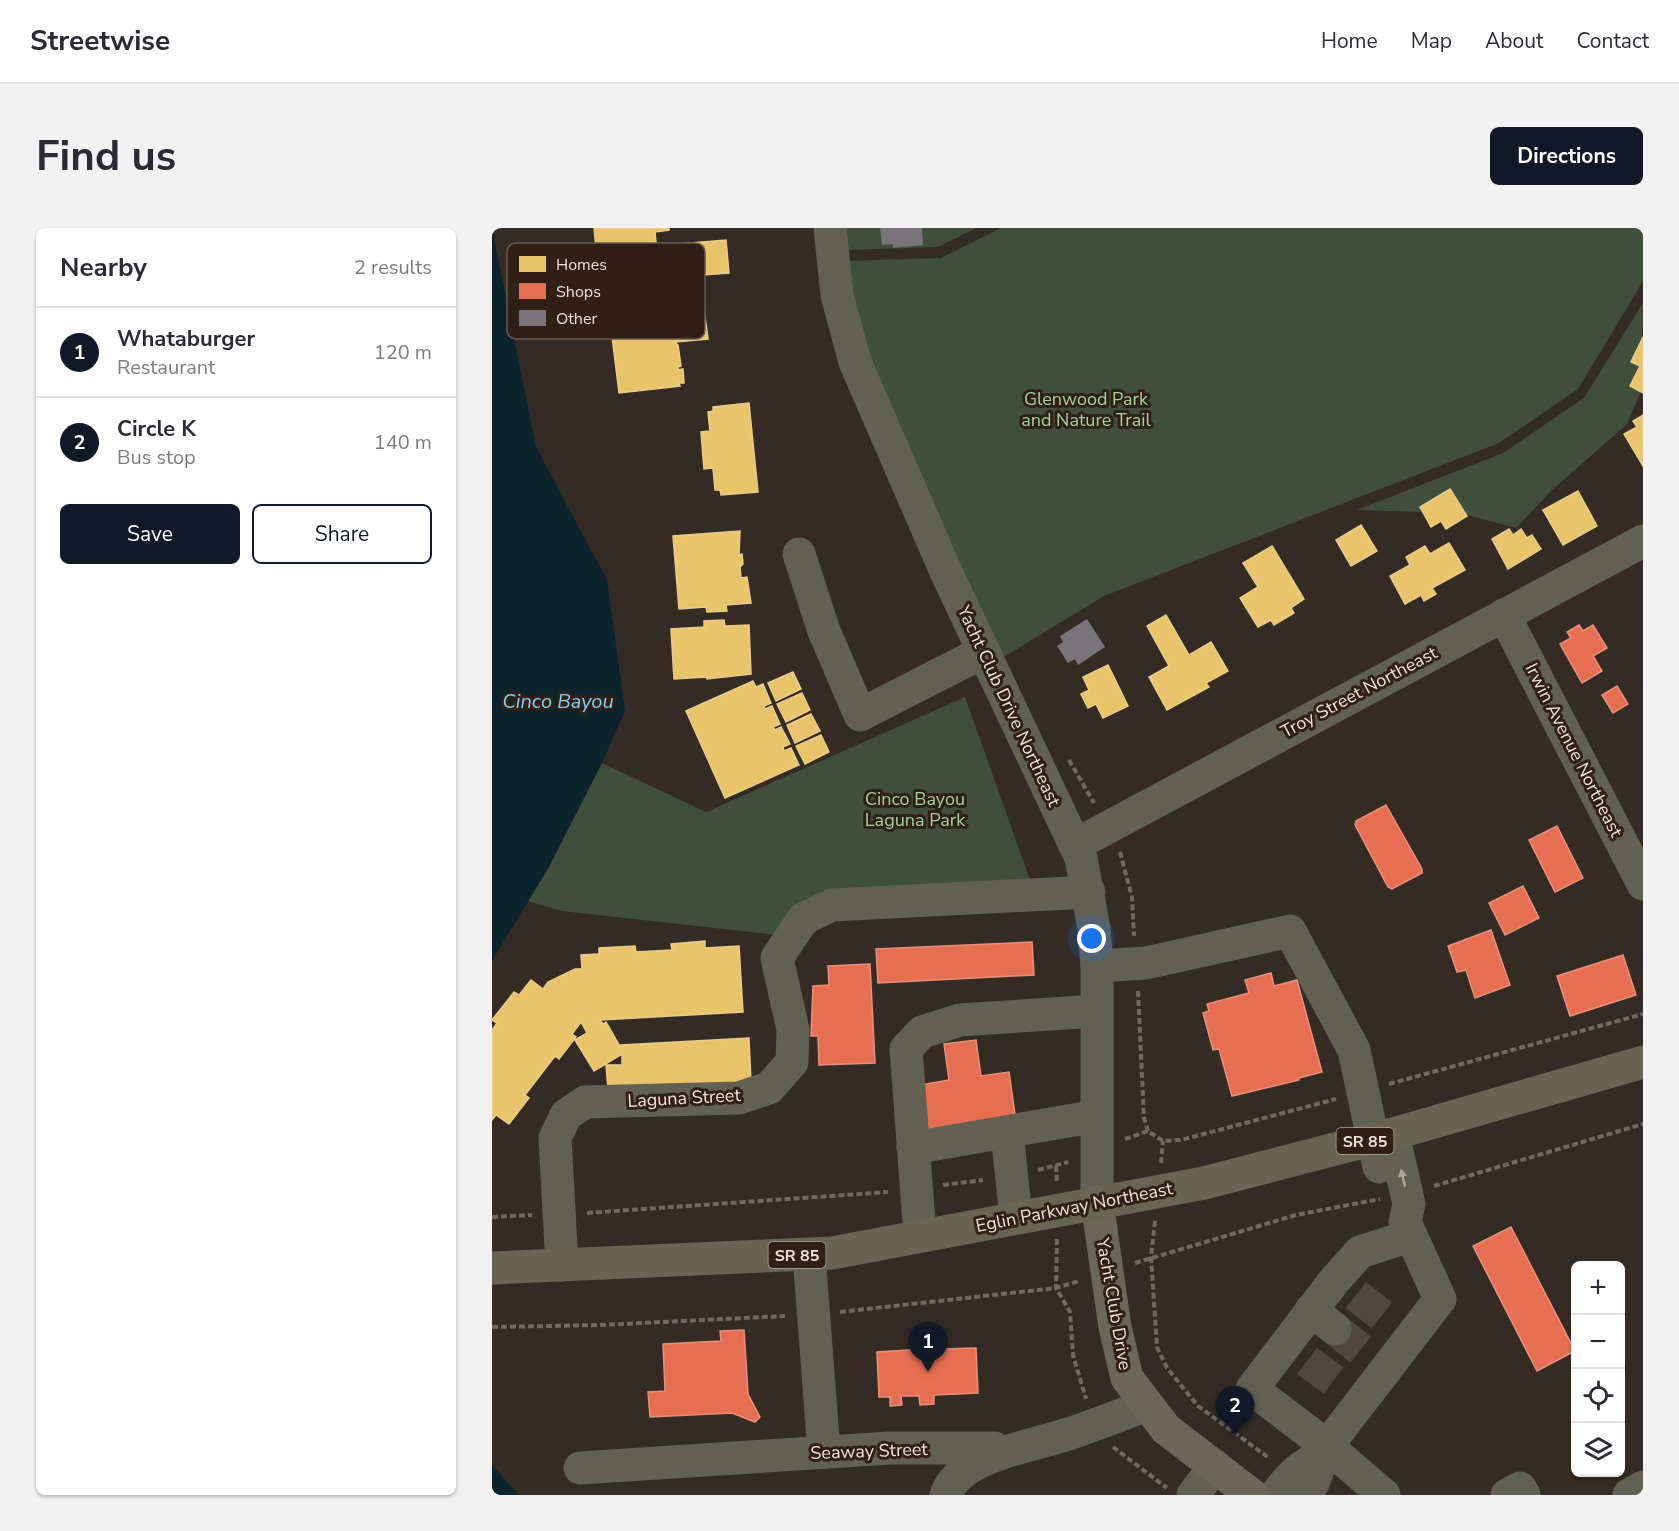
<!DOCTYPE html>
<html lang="en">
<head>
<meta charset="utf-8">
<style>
	:root { --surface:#fff; --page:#f2f2f3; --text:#2b2b33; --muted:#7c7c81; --line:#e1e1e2; --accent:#111827 }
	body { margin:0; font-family:"Nunito Sans",sans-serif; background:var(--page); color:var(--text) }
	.controls { position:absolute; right:18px; bottom:18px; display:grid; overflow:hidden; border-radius:9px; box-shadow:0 2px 4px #0004 }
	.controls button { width:54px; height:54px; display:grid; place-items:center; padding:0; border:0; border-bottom:2px solid var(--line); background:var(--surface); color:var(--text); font:30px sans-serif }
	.you { position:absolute; left:600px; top:711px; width:21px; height:21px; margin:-15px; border:4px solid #fff; border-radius:50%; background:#1a73e8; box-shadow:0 0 0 9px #1a73e833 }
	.badge { display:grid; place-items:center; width:39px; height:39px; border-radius:50%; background:var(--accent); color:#fff; font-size:20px; font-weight:700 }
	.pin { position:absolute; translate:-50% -50px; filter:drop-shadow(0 2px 3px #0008) }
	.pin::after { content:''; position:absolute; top:32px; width:21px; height:18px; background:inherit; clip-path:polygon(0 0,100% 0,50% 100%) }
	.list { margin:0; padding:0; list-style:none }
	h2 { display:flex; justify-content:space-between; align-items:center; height:78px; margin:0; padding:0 24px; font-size:26px }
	h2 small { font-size:20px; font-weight:400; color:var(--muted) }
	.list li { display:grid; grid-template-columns:39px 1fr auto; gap:18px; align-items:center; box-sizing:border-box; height:90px; padding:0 24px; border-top:2px solid var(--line) }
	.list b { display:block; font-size:22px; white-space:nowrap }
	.list p { margin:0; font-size:20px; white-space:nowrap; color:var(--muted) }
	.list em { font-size:20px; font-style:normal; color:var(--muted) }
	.actions { display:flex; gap:12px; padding:18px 24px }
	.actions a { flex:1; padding:14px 0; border:2px solid var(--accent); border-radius:9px; text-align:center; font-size:21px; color:var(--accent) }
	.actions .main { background:var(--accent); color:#fff }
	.icon { flex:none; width:33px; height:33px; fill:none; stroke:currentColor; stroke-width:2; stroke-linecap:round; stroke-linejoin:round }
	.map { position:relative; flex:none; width:1151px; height:1267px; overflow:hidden; border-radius:9px }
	header { display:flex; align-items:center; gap:36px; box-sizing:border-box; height:84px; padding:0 30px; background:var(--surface); border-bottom:2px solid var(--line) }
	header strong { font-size:28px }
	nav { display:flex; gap:33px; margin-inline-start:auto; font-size:21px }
	.intro { display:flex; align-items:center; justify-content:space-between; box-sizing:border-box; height:144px; padding:0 36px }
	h1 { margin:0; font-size:42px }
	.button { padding:15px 27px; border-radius:9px; background:var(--accent); color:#fff; font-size:21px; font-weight:700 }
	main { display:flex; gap:36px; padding:0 36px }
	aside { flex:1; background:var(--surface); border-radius:9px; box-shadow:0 2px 4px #0004 }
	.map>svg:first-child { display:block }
</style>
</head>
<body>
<header>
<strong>Streetwise</strong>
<nav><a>Home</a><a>Map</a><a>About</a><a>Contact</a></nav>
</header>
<div class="intro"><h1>Find us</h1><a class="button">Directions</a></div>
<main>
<aside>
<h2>Nearby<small>2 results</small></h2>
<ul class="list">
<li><span class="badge">1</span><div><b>Whataburger</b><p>Restaurant</p></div><em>120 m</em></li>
<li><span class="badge">2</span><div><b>Circle K</b><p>Bus stop</p></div><em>140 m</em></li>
</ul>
<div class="actions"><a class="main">Save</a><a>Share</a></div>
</aside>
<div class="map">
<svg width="1151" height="1267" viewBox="0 0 1151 1267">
	<rect width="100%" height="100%" fill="#352b25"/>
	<g fill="#404e3c">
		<path d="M 353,0 L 484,0 L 446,19 L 354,22 Z"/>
		<path d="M 509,0 L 1151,0 L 1151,53 L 1086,161 L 1007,215 L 612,368 L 510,430 L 393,180 L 349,33 L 449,30 Z"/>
		<path d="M 1151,75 L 1149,163 L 1135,196 L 1060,262 L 1024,300 L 968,285 L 865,282 L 1011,225 L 1092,170 Z"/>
		<path d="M 473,469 L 538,652 L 386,667 L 286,707 L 70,683 L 36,673 L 110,535 L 214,584 Z"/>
	</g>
	<g fill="#0b232b">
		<path d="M 0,1 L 44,219 L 115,352 L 133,483 L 110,535 L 57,639 L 0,733 Z"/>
		<path d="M 0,1237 L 27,1267 L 0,1267 Z"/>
	</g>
	<g fill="#e9c46a" stroke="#eacd8c" stroke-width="1.5">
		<path d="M 102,0 L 177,0 L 177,2 L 163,4 L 164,14 L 104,20 Z"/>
		<path d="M 234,12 L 237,45 L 210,47 L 212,67 L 142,72 L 138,20 Z"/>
		<path d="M 211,72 L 216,111 L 183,114 L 186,117 L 189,138 L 186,139 L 186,142 L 191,141 L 192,155 L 187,155 L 188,158 L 127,165 L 118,92 L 179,85 L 179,76 Z"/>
		<path d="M 1151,109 L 1151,165 L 1138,158 L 1148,138 L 1139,134 Z"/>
		<path d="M 257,175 L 266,264 L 229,267 L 228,262 L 223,262 L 221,240 L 212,241 L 209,204 L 218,203 L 216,184 L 221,183 L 221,179 Z"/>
		<path d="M 1151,187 L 1151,238 L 1132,206 L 1145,199 L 1141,193 Z"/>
		<path d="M 958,261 L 975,288 L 954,301 L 949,293 L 939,299 L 928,279 Z"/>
		<path d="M 1086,263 L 1105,298 L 1071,317 L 1051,282 Z"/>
		<path d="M 869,297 L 885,323 L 859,338 L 844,312 Z"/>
		<path d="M 1017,301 L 1021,307 L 1029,301 L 1035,310 L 1040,307 L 1049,321 L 1016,341 L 1000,311 Z"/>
		<path d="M 248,303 L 247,327 L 250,326 L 251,336 L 248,339 L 249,350 L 255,349 L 259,375 L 234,377 L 235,383 L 215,384 L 214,379 L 187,381 L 181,308 Z"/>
		<path d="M 957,315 L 973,342 L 940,360 L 944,366 L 932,373 L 929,367 L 913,376 L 898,348 L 918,337 L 914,329 L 933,318 L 938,326 Z"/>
		<path d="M 780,318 L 812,371 L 799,380 L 802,385 L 782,397 L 779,392 L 766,399 L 748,370 L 766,359 L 751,335 Z"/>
		<path d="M 674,387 L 697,427 L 719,414 L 736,443 L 714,455 L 717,459 L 675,482 L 657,449 L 677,438 L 655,398 Z"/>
		<path d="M 232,392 L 233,398 L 257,397 L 259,446 L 215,451 L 215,449 L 182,451 L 179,401 L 212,399 L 212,393 Z"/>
		<path d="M 616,437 L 636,478 L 611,490 L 604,476 L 596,480 L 589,466 L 597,462 L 591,449 Z"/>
		<path d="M 301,444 L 309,461 L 284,473 L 276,455 Z"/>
		<path d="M 261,453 L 264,459 L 271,456 L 279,475 L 272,478 L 273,481 L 280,478 L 288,496 L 281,499 L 283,502 L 289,499 L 298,516 L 291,519 L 292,523 L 299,520 L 307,537 L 233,570 L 194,483 Z"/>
		<path d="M 310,465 L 318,482 L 294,494 L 285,476 Z"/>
		<path d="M 319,486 L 328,503 L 303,515 L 295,497 Z"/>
		<path d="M 329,507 L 337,524 L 313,536 L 304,518 Z"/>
		<path d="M 213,713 L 213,720 L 247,718 L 251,784 L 108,792 L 111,796 L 114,794 L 129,820 L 129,817 L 257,810 L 259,854 L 116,861 L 114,837 L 130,837 L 130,826 L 102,843 L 83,812 L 95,805 L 89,794 L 80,806 L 84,809 L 67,831 L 63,828 L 33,867 L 37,870 L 17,896 L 4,887 L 0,892 L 0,802 L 5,795 L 0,792 L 22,764 L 27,767 L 39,752 L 51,761 L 56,754 L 83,741 L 90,741 L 89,727 L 107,726 L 107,720 L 143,718 L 144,724 L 180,722 L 179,716 Z"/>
	</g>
	<g fill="#e76f51" stroke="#e9917a" stroke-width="1.5">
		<path d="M 1087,397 L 1091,403 L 1101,397 L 1115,420 L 1101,428 L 1110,443 L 1090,455 L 1068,416 L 1079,410 L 1075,404 Z"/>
		<path d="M 1125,458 L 1136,476 L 1121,485 L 1110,467 Z"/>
		<path d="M 894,577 L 930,641 L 930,645 L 900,661 L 896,659 L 863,597 L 864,593 Z"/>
		<path d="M 1065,598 L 1091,650 L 1063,664 L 1037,612 Z"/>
		<path d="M 1031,658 L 1047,690 L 1013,707 L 997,675 Z"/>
		<path d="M 999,702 L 1018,757 L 983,770 L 974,742 L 965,744 L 956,718 Z"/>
		<path d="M 540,714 L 542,747 L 386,755 L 384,721 Z"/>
		<path d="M 1131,727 L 1144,767 L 1078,788 L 1065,748 Z"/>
		<path d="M 378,736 L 383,835 L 327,837 L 326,808 L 319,808 L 321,758 L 337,757 L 336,738 Z"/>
		<path d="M 779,745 L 782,758 L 805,752 L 830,844 L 807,850 L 807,852 L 740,868 L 727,821 L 721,822 L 711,785 L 717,783 L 715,776 L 757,765 L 753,752 Z"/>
		<path d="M 484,812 L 489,848 L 517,844 L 524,893 L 436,906 L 428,857 L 457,852 L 452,816 Z"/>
		<path d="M 1019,999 L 1083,1123 L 1045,1143 L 981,1018 Z"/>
		<path d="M 252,1102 L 256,1166 L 268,1189 L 263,1194 L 240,1185 L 158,1189 L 156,1164 L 173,1163 L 171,1116 L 229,1113 L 228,1103 Z"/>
		<path d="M 450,1116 L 450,1121 L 484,1120 L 486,1165 L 442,1167 L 442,1176 L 428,1177 L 427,1168 L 409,1168 L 410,1177 L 398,1178 L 398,1169 L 387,1169 L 385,1124 L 434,1121 L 434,1117 Z"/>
	</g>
	<g fill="#78747a">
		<path d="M 388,0 L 430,0 L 431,17 L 401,20 L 401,16 L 390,17 Z"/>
		<path d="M 595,391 L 613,419 L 586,437 L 583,431 L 576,435 L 565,418 L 571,414 L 568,408 Z"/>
	</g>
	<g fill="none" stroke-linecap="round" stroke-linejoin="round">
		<g stroke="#514640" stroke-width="33" stroke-dasharray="33 16" stroke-linecap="butt">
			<path d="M 864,1067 L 902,1097"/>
			<path d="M 843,1101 L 879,1130"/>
			<path d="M 815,1133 L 853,1161"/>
		</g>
		<g stroke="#6e6a61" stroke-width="4" stroke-dasharray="6 3" stroke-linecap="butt">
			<path d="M 577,532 L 602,575"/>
			<path d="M 628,624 L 640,669 L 642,708"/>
			<path d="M 646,763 L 652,890 L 656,903"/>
			<path d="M 897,856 L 1151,786"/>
			<path d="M 633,911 L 656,903 L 671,913 L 689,912 L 844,871"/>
			<path d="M 669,935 L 671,913"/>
			<path d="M 564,938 L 565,955"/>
			<path d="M 546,942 L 576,934"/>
			<path d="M 451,957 L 491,952"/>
			<path d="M 942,958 L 1151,896"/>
			<path d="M 95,985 L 396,964"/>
			<path d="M 0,989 L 40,987"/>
			<path d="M 663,993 L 659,1029 L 665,1119 L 675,1140 L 706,1178 L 777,1230"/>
			<path d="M 565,1011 L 564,1060 L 578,1084 L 581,1127 L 594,1171"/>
			<path d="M 643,1035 L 804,987 L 888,971"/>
			<path d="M 348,1084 L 564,1060 L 587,1053"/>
			<path d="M 0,1099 L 109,1097 L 293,1088"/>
			<path d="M 621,1219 L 675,1260"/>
		</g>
		<g stroke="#606053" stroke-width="33">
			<path d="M 338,0 L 345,67 L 363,134 L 455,346 L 589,630 L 602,701 L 605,738 L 605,974"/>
			<path d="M 307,326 L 332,403 L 368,487 L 491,424"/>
			<path d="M 1012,387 L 1151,656"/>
			<path d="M 583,617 L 1151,313"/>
			<path d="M 605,738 L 654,735 L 798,703 L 862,822 L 887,939"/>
			<path d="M 515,904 L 524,990"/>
			<path d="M 901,906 L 917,976 L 913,994 L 948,1071 L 835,1218 L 760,1161 L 842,1053 L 868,1024 L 918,1008"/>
			<path d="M 421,920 L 605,888"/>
			<path d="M 428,1008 L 414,821 L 430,804 L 468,792 L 605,783"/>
			<path d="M 317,1027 L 332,1224"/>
			<path d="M 70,1037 L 63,910 L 74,887 L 93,874 L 247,870 L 277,860 L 300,834 L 301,802 L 285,730 L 311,691 L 340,677 L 597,664"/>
			<path d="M 819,1082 L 843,1101"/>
			<path d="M 88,1240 L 398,1220 L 502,1220 L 507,1226"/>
			<path d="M 454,1267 C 466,1228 540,1218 573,1207 C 601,1198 628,1187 655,1177"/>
			<path d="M 701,1267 L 723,1238"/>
			<path d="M 784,1267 C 797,1249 808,1237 829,1229"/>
			<path d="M 813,1267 C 826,1253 826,1234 835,1218 L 892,1267"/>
			<path d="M 1015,1267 L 1028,1260 L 1032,1267"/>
			<path d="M 1137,1267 L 1151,1259"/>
		</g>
		<path stroke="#6b6758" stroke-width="33" d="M 605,974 L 623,1099 L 635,1150 L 674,1201 L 760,1267"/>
		<path stroke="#686454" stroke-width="33" d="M 0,1040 L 340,1025 L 712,955 L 901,906 L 1151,834"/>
	</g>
	<defs><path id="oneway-solid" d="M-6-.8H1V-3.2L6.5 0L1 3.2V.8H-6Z" transform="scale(1.5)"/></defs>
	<use fill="#aea79e" href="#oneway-solid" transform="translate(911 950) rotate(-103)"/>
	<g text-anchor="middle" stroke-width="6" stroke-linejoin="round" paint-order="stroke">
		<g fill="#301f15" stroke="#b5a7a0" stroke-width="1.5">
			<rect x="844.5" y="900" width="57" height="26" rx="4.5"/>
			<rect x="276.5" y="1014" width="57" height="26" rx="4.5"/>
		</g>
		<g font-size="16" font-weight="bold" fill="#eee1db">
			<text x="873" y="919">SR 85</text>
			<text x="305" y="1033">SR 85</text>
		</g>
		<g font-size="18" fill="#a1d39b" stroke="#301f15">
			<text x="594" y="177">Glenwood Park<tspan x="594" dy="21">and Nature Trail</tspan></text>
			<text x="423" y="577">Cinco Bayou<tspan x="423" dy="21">Laguna Park</tspan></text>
		</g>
		<g font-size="18" fill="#eee1db" stroke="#301f15">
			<text transform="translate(867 464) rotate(-28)" y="6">Troy Street Northeast</text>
			<text transform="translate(517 478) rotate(65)" y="6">Yacht Club Drive Northeast</text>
			<text transform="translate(1082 522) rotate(63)" y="6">Irwin Avenue Northeast</text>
			<text transform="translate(192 870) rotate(-3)" y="6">Laguna Street</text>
			<text transform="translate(582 979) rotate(-11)" y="6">Eglin Parkway Northeast</text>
			<text transform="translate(622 1076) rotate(80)" y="6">Yacht Club Drive</text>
			<text transform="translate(377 1223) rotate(-2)" y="6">Seaway Street</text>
		</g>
		<g font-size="20" font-style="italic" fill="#7fcff2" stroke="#301f15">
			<text x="66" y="480">Cinco Bayou</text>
		</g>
	</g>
	<rect x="15" y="15" width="198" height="96" rx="9" fill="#301f15" stroke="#695950" stroke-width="1.5"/>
	<rect x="27" y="28" width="27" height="16" fill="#e9c46a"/>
	<rect x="27" y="55" width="27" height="16" fill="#e76f51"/>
	<rect x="27" y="82" width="27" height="16" fill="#78747a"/>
	<g font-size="16" fill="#eee1db">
		<text x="64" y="42">Homes</text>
		<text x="64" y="69">Shops</text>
		<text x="64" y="96">Other</text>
	</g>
</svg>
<div class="controls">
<button>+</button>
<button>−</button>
<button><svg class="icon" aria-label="locate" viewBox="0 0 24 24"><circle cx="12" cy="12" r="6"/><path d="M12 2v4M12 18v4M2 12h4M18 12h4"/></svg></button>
<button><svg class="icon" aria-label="layers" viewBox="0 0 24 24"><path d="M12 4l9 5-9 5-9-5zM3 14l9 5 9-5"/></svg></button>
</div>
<div class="you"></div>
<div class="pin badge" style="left:436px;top:1144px">1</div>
<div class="pin badge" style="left:743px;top:1208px">2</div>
</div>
</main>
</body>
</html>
